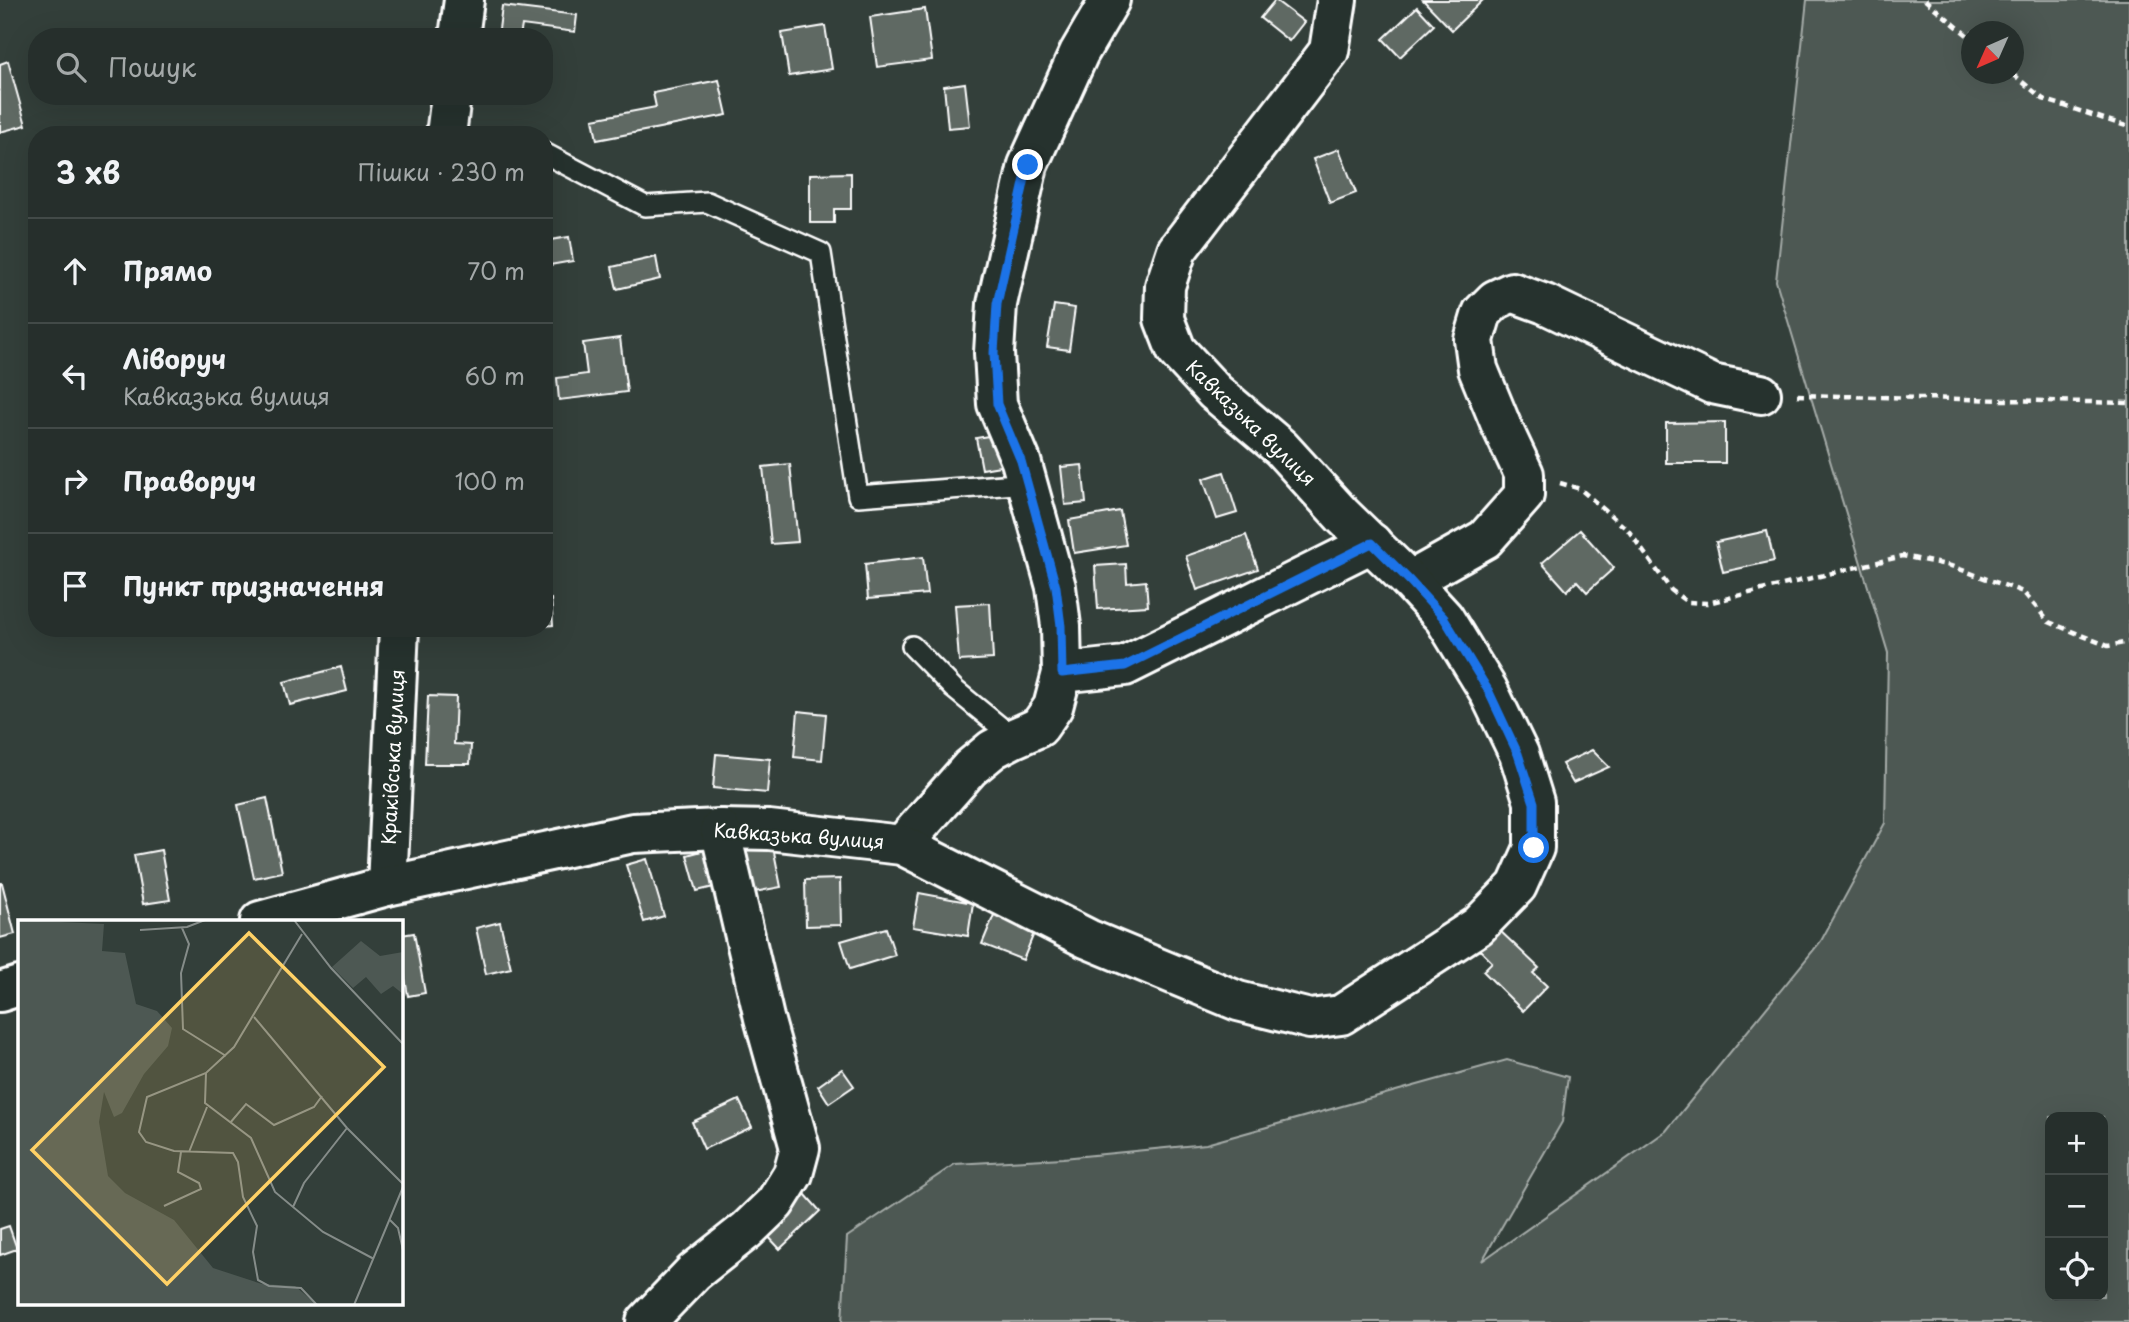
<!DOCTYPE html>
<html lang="uk">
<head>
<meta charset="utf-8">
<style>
	:root { --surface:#262f2c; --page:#2e3734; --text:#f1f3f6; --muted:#a4a9a9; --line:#424a48 }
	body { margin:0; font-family:"Playpen Sans",sans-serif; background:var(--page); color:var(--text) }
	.controls { position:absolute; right:21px; bottom:21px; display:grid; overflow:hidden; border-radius:14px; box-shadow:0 7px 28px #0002 }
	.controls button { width:63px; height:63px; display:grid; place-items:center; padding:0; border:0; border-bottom:2px solid var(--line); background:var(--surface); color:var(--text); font:35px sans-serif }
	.compass { position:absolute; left:1961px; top:21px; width:63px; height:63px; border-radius:50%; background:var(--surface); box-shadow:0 7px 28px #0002; rotate:225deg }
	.stop { position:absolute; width:21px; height:21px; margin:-16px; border:5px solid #1a73e8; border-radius:50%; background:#fff }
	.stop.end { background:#1a73e8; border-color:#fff; box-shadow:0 2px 7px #0008 }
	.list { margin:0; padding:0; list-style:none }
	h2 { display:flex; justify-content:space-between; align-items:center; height:91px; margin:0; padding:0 28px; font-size:30px }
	h2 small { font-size:23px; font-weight:400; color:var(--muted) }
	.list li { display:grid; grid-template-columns:46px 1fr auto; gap:21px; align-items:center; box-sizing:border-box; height:105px; padding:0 28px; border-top:2px solid var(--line) }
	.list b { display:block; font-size:26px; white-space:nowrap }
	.list p { margin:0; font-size:23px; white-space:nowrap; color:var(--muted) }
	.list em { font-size:23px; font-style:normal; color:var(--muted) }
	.icon { flex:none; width:38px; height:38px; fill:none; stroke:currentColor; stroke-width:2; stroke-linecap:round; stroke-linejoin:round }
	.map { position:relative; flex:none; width:2129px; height:1322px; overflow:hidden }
	.search { position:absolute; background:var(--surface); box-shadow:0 7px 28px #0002; left:28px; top:28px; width:525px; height:77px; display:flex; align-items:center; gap:18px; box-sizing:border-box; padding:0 24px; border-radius:28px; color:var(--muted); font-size:26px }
	.panel { position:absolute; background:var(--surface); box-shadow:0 7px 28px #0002; left:28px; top:126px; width:525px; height:511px; border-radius:28px }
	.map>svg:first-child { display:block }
</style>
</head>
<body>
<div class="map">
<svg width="2129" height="1322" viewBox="0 0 2129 1322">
	<rect width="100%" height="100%" fill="#333f3a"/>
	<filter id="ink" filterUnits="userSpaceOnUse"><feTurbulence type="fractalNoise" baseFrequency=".0143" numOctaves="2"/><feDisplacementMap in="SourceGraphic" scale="14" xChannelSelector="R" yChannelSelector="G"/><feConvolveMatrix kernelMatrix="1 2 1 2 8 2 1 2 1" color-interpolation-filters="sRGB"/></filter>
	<g filter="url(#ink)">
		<path fill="#4d5853" stroke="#a6aca9" stroke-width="2" fill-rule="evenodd" d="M 1807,0 L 2129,0 L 2129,1322 L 842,1322 L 847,1237 L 955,1164 L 1063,1158 L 1206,1144 L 1507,1060 L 1568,1077 L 1562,1122 L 1482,1261 L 1666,1131 L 1821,941 L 1885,823 L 1888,653 L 1776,281 ZM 1972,32 L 2014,32 L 2014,74 L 1972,74 ZM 2050,1117 L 2103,1117 L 2103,1296 L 2050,1296 Z"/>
		<g fill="#5f6964" stroke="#fff" stroke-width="2">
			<path d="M 1275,0 L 1304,22 L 1289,41 L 1260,18 Z"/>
			<path d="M 1423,0 L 1483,0 L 1452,30 Z"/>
			<path d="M 502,6 L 577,15 L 575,32 L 522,25 L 520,37 L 498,37 Z"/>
			<path d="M 1417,7 L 1434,25 L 1400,57 L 1383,39 Z"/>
			<path d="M 925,9 L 932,60 L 877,67 L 870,17 Z"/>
			<path d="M 825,26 L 832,69 L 789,76 L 782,33 Z"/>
			<path d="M 8,61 L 26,125 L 0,132 L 0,64 Z"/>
			<path d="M 719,80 L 727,115 L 597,140 L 593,119 L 656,107 L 653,93 Z"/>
			<path d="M 965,83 L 970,126 L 948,128 L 944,86 Z"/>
			<path d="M 1339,149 L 1356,193 L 1330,203 L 1313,159 Z"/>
			<path d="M 851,173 L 851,209 L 834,209 L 834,223 L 810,223 L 810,174 Z"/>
			<path d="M 569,237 L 573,261 L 544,266 L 544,241 Z"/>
			<path d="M 656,257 L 660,279 L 617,289 L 612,267 Z"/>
			<path d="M 1054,305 L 1075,308 L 1069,350 L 1047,347 Z"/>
			<path d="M 620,338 L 627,392 L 559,400 L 557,378 L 587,374 L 583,343 Z"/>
			<path d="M 1725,422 L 1725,463 L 1666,463 L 1666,423 Z"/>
			<path d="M 1001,434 L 1006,465 L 982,469 L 976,438 Z"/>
			<path d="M 790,464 L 798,542 L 771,544 L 763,467 Z"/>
			<path d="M 1082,465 L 1086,503 L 1065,505 L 1061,467 Z"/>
			<path d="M 1224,472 L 1237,513 L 1217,519 L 1203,479 Z"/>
			<path d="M 1120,511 L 1126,545 L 1074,553 L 1069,520 Z"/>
			<path d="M 1580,530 L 1614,568 L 1587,592 L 1577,581 L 1567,591 L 1542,563 Z"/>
			<path d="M 1767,531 L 1774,561 L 1723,572 L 1716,542 Z"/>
			<path d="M 1246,535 L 1258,569 L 1197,590 L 1186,556 Z"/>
			<path d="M 923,557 L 927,594 L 868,599 L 865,564 Z"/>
			<path d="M 1126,564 L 1127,583 L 1146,581 L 1148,606 L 1098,609 L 1095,566 Z"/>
			<path d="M 544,599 L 551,599 L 553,625 L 544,626 Z"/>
			<path d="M 990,603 L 993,659 L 959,661 L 955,605 Z"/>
			<path d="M 460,628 L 518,628 L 460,634 Z"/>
			<path d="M 341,667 L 347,691 L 290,705 L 284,682 Z"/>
			<path d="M 428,696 L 456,697 L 454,744 L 471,745 L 470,764 L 425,764 Z"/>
			<path d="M 798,711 L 826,714 L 822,760 L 794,757 Z"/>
			<path d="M 1592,750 L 1609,767 L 1573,783 L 1562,764 Z"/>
			<path d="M 716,754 L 770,759 L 767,793 L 713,788 Z"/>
			<path d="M 267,798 L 282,872 L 254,878 L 238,805 Z"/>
			<path d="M 772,842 L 781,887 L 754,892 L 745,847 Z"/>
			<path d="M 709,849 L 718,886 L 697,891 L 687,855 Z"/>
			<path d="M 161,850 L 170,900 L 143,904 L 134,855 Z"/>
			<path d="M 647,859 L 664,916 L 644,922 L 626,865 Z"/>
			<path d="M 840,879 L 841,925 L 806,926 L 805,880 Z"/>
			<path d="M 0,883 L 2,883 L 15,934 L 0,938 Z"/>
			<path d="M 919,893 L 973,903 L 968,936 L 913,927 Z"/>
			<path d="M 996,910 L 1037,926 L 1023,960 L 982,944 Z"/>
			<path d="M 500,922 L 511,968 L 486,974 L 476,928 Z"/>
			<path d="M 886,928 L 895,955 L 850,969 L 841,941 Z"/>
			<path d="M 1497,928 L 1539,968 L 1533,973 L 1547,986 L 1523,1011 L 1483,971 L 1492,962 L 1478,948 Z"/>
			<path d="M 414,933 L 425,993 L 408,996 L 401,956 L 401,935 Z"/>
			<path d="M 842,1069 L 854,1086 L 829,1103 L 818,1086 Z"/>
			<path d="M 739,1100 L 752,1127 L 704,1149 L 692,1122 Z"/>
			<path d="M 805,1194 L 820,1211 L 780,1249 L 764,1232 Z"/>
			<path d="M 9,1226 L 17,1249 L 0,1255 L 0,1229 Z"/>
		</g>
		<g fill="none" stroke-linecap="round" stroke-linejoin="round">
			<defs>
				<g id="lane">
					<path d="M 544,153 L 645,206 L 707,202 L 821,253 L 858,496 L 1028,483"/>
					<path d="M 912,646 L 954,689 L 1014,738"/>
				</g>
				<g id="street">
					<path d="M 459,37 L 464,0"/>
					<path d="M 446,135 L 451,96"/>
					<path d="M 1410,581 L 1485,539 L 1524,495 L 1524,474 L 1501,425 L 1478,369 L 1474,340 L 1482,313 L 1495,300 L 1512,292 L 1545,304 L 1712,384 L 1761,394"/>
					<path d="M 1062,673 L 1125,666 L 1372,543"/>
					<path d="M 902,845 L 970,768 L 993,749 L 1014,738 L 1039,727 L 1053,707 L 1062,673 L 1061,626 L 1056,587 L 1021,461 L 997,404 L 994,353 L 997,304 L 1028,165 L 1079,53 L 1110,0"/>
					<path d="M 387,886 L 399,628"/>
					<path d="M 260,921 L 387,886 L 633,833 L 720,829 L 769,830 L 902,845 L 1088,939 L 1238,1001 L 1310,1019 L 1341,1015 L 1478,926 L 1517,886 L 1534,848 L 1534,802 L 1519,754 L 1488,690 L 1444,618 L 1410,581 L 1343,516 L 1281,448 L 1215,392 L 1176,350 L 1164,319 L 1165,286 L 1177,250 L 1329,51 L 1337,0"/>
					<path d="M 0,992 L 19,986"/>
					<path d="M 646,1322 L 694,1272 L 747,1230 L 775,1203 L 793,1174 L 800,1148 L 764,1018 L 720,829"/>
				</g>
			</defs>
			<use href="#lane" stroke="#fff" stroke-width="24"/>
			<use href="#street" stroke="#fff" stroke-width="44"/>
			<g stroke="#fff" stroke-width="4.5" stroke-dasharray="7 5" stroke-linecap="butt">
				<path d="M 1925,0 L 1972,39"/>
				<path d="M 2013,74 L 2043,99 L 2129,127"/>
				<path d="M 1797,395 L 2129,403"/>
				<path d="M 1560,483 L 1580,489 L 1628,530 L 1671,590 L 1687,602 L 1708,603 L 1903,556 L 1951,566 L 2023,592 L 2049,622 L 2108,646 L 2129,642"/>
			</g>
			<use href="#lane" stroke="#26332d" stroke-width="19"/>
			<use href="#street" stroke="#26332d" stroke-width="38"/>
		</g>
	</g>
	<g fill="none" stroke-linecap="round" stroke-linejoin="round" filter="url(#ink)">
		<path stroke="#1a73e8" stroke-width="9" d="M 1028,165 L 997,304 L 994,353 L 997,404 L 1021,461 L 1056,587 L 1061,626 L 1062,673 L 1125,666 L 1372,543 L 1410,581 L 1444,618 L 1488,690 L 1518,754 L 1534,803 L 1534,848"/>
	</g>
	<g text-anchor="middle" stroke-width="5" stroke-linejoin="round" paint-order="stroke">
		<g font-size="19" fill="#fff" stroke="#26332d">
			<text transform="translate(1251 423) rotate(44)" y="7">Кавказька вулиця</text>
			<text transform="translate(393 757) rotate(-87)" y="7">Краківська вулиця</text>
			<text transform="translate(799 836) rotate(4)" y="7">Кавказька вулиця</text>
		</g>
	</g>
	<g transform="translate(18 920)">
		<rect width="385" height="385" fill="#333f3a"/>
		<path d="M 0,0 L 86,4 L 84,31 L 107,33 L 118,84 L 139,91 L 154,108 L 150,126 L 126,154 L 104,193 L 96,197 L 86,172 L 81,202 L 90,256 L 107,273 L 156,300 L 195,348 L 244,364 L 277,366 L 299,385 L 0,385 ZM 343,21 L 362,36 L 385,32 L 385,74 L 375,66 L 363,74 L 348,57 L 335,68 L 314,47 Z" fill="#4d5853"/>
		<path fill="none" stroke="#858c89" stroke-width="2" d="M 276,0 L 313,48 L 385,124M 164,8 L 171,24 L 163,53 L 165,109 L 208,136M 122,10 L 169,7 L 187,0M 284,14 L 216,127 L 188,153 L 129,177 L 121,212 L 128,222 L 156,231 L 215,233 L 220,242 L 225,277 L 239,306 L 235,332 L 240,360 L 251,366 L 283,368 L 299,385M 236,97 L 329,208 L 385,264M 188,153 L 187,183 L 233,218 L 257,272 L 305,312 L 356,339M 212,203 L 228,184 L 256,205 L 296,187 L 304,176M 171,232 L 189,187M 146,286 L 183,269 L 181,263 L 160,252 L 163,232M 275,287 L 286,263 L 329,208M 372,300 L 380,308 L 385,330M 336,385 L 385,267"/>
		<path fill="#ffd166" fill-opacity="0.15" stroke="#ffd166" stroke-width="3.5" d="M 231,13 L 366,147 L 149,364 L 14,230 Z"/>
		<rect width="385" height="385" fill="none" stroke="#fff" stroke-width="3.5"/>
	</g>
</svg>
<div class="controls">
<button>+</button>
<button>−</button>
<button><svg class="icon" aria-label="locate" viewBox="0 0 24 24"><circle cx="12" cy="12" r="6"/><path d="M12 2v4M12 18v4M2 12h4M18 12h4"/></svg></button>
</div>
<svg class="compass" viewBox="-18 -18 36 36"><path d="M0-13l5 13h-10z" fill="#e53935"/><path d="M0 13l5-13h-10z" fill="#a4a9a9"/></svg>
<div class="stop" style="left:1534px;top:848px"></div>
<div class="stop end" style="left:1028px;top:165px"></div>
<div class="search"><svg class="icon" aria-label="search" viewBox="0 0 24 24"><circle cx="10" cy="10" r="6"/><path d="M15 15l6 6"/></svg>Пошук</div>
<section class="panel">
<h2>3 хв<small>Пішки · 230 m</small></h2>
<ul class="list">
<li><svg class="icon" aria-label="ahead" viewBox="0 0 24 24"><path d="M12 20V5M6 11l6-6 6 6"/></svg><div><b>Прямо</b></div><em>70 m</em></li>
<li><svg class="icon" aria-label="left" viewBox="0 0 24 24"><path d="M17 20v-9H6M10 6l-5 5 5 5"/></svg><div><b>Ліворуч</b><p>Кавказька вулиця</p></div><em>60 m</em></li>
<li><svg class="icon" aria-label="right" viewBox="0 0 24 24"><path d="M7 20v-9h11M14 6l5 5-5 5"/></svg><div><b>Праворуч</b></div><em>100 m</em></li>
<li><svg class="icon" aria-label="arrive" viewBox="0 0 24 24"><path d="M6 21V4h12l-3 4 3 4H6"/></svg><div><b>Пункт призначення</b></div></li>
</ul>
</section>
</div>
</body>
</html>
